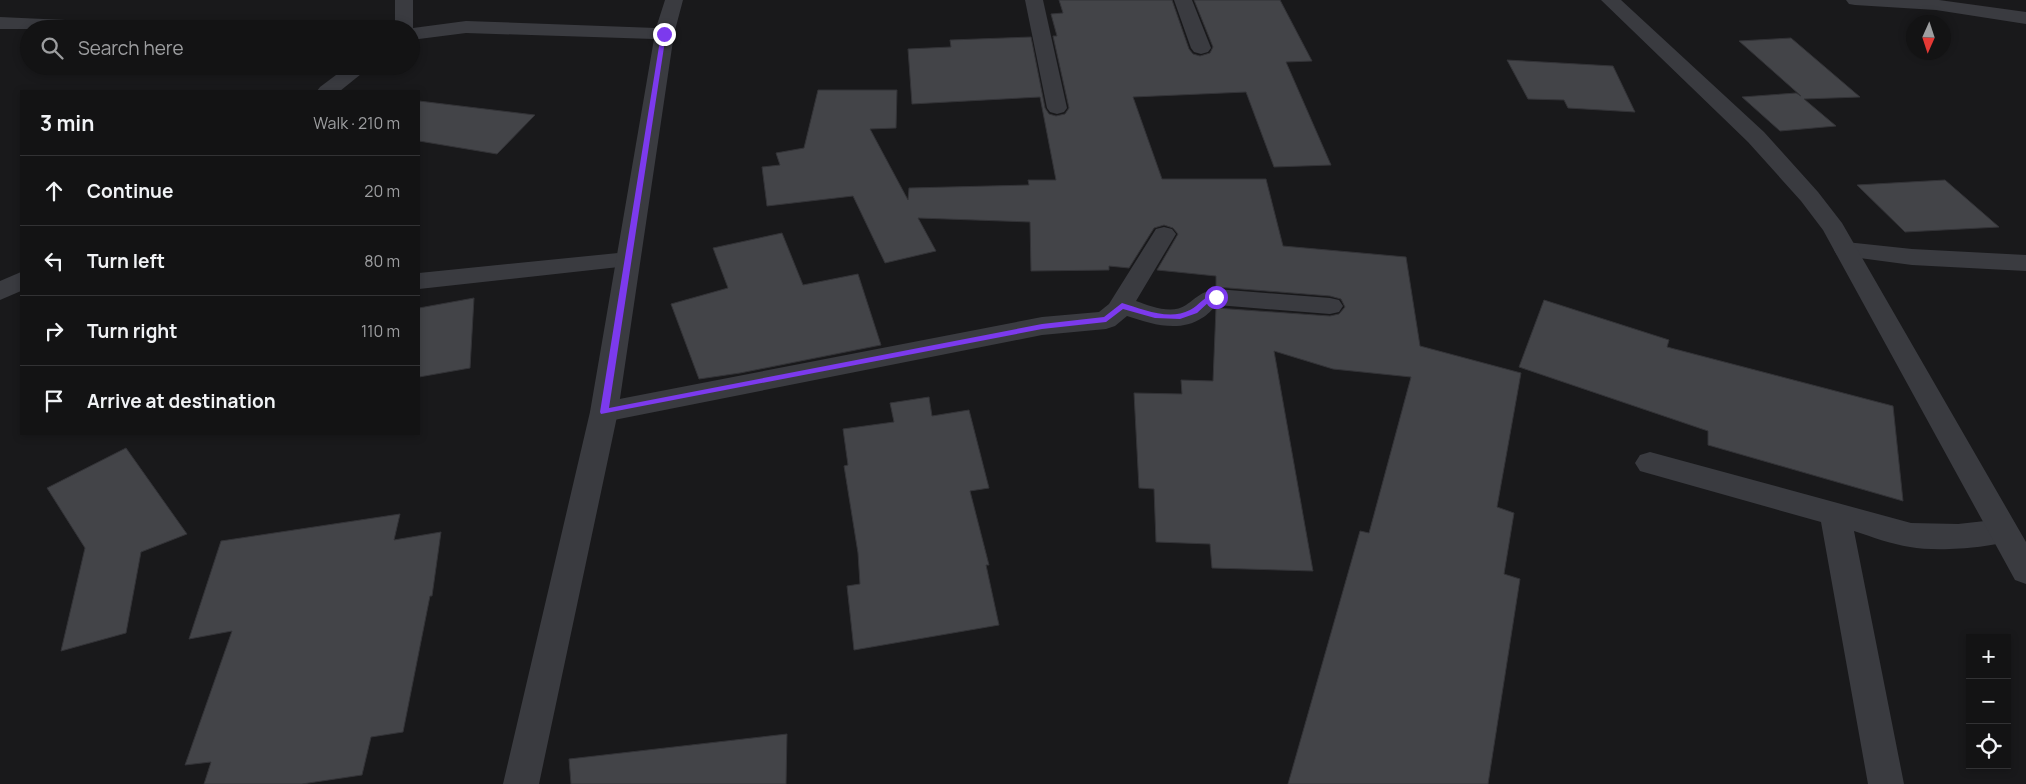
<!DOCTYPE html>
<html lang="en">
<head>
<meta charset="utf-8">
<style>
	:root { --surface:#131314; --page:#202022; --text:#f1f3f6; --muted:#9d9ea0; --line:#323234 }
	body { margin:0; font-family:Manrope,sans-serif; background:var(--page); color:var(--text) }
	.controls { position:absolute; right:15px; bottom:15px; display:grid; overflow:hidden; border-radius:0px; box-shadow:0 2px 8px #0003 }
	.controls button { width:45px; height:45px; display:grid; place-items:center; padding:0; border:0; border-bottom:1px solid var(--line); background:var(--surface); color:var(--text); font:25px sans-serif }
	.compass { position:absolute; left:1906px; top:15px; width:45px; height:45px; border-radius:50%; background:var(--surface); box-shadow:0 2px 8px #0003; rotate:183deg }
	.stop { position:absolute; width:15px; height:15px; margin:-11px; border:4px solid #7c3aed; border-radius:50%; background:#fff }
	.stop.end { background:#7c3aed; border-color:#fff; box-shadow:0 1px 5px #0008 }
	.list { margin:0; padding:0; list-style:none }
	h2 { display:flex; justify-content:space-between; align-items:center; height:65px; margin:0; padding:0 20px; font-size:21px }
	h2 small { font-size:16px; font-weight:400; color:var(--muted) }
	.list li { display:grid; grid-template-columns:32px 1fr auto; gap:15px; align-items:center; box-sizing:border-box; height:70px; padding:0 20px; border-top:1px solid var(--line) }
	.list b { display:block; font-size:19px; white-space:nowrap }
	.list em { font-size:16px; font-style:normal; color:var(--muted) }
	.icon { flex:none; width:28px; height:28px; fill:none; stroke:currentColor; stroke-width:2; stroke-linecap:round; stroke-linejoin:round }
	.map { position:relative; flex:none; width:2026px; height:784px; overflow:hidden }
	.search { position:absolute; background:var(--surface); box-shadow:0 2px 8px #0003; left:20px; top:20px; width:400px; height:55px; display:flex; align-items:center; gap:12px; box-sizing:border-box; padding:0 18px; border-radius:28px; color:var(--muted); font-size:19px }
	.panel { position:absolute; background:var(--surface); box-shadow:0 2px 8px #0003; left:20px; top:90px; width:400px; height:345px; border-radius:0px }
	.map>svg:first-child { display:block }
</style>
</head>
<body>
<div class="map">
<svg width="2026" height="784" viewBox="0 0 2026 784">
	<rect width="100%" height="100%" fill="#19191b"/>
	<g fill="#434448" stroke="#333337">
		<path d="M 1059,0 L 1172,0 L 1189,49 L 1193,54 L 1200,56 L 1210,53 L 1213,47 L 1194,0 L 1280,0 L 1312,61 L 1286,62 L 1331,165 L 1274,167 L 1246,92 L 1133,97 L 1162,179 L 1266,179 L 1283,246 L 1406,257 L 1420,346 L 1521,373 L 1497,507 L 1514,513 L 1504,574 L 1520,579 L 1488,784 L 1288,784 L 1360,531 L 1369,533 L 1411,377 L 1333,369 L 1274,351 L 1313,571 L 1212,568 L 1210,544 L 1156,542 L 1154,489 L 1139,488 L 1134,393 L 1182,394 L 1181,380 L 1213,381 L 1216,308 L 1330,316 L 1339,314 L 1345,307 L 1341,299 L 1330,296 L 1216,287 L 1216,276 L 1157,270 L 1178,234 L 1173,228 L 1164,225 L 1154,228 L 1129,268 L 1109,266 L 1109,270 L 1031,271 L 1030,222 L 918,218 L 936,251 L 885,263 L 853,196 L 767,206 L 762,167 L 780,165 L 776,153 L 804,148 L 818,90 L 897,90 L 896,128 L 870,129 L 908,200 L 909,188 L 1029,185 L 1028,180 L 1056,180 L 1040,97 L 912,104 L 908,49 L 951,47 L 950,40 L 1031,37 L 1045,108 L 1049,114 L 1056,116 L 1065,114 L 1069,108 L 1053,36 L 1057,36 L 1051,14 L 1063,13 Z"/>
		<path d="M 1791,38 L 1860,97 L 1804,99 L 1836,126 L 1780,131 L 1742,97 L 1796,93 L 1801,96 L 1739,41 Z"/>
		<path d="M 1507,60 L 1613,66 L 1635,112 L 1568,108 L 1564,100 L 1528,99 Z"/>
		<path d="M 419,101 L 535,115 L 497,154 L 419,141 Z"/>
		<path d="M 1945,180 L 1999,227 L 1905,232 L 1857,185 Z"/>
		<path d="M 782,233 L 803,285 L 858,274 L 881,345 L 740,373 L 699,379 L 671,304 L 728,288 L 713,248 Z"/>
		<path d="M 474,298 L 470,368 L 419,377 L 419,308 Z"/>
		<path d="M 1544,300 L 1669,340 L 1667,347 L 1893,406 L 1903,501 L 1708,445 L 1708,431 L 1519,367 Z"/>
		<path d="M 929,397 L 932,416 L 969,410 L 989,488 L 970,491 L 989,565 L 986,565 L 999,625 L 854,650 L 847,586 L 860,584 L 858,553 L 844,466 L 848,465 L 843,429 L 894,422 L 890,403 Z"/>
		<path d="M 126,448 L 187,534 L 141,552 L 126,633 L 61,651 L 85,548 L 47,488 Z"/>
		<path d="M 400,514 L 394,540 L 441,532 L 432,596 L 430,596 L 403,732 L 371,737 L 362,775 L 302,784 L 204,784 L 211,762 L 185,765 L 232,631 L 189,639 L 221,541 Z"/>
		<path d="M 787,734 L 786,784 L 571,784 L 569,759 Z"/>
	</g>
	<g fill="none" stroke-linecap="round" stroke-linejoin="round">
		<g fill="#3a3b40" fill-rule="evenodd">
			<path d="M 1025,0 L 1043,0 L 1067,108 L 1064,112 L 1057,114 L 1050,112 L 1047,108 Z"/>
			<path d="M 1174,0 L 1192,0 L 1211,48 L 1208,52 L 1201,54 L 1194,52 L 1191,48 Z"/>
			<path d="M 1164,227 L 1172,229 L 1176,234 L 1136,301 C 1150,306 1172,315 1186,305 C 1198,297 1200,292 1216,289 L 1330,298 L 1339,300 L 1343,306 L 1339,312 L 1330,314 L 1217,305 C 1212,309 1208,315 1202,318 C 1179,333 1151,324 1127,316 L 1115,326 L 1106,329 L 1042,335 L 604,422 L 594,419 L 590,412 L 594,405 L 604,402 L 1042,317 L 1099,312 L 1109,304 L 1156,229 Z"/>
			<path d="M 1846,242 L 1912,249 L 2026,255 L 2026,271 L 1912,265 L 1837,255 L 1834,250 L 1837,245 Z"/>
			<path d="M 628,252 L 637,255 L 640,260 L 637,265 L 419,289 L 419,273 Z"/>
			<path d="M 1650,452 L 1911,523 L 1958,524 L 2003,519 L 2014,522 L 2018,531 L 2014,540 C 1988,548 1937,552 1910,547 C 1891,544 1872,537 1854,531 L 1904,784 L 1868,784 L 1821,522 L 1640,471 L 1635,463 L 1640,455 Z"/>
		</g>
		<g fill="#3a3b40" fill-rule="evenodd">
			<path d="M 395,0 L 413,0 L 413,28 L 466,21 L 656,28 L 665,0 L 683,0 L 674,34 L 618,412 L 539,784 L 503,784 L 590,412 L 654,39 L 466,33 L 411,40 L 411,29 L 395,29 Z"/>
			<path d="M 1601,0 L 1621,0 L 1764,132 L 1818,192 L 1842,223 L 2026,542 L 2026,584 L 2015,580 L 1823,230 L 1801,201 L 1748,142 Z"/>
			<path d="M 1846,0 L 1939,0 L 2026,12 L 2026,24 L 1936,10 L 1855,5 L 1849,4 Z"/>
			<path d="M 0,17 L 131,23 L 138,25 L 140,29 L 0,29 Z"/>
			<path d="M 348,66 L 371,66 L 340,91 L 317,91 L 320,87 Z"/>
			<path d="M 21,272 L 21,291 L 0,300 L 0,281 Z"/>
		</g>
	</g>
	<path fill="#7c3aed" d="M 664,32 L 666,34 L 609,408 L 1042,324 L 1104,317 L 1122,303 C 1142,309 1169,321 1190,310 C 1200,305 1203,296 1216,295 L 1219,297 L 1211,300 L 1197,313 L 1180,319 L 1155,318 L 1123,309 L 1106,322 L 1042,329 L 601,414 L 600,412 L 661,34 Z"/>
</svg>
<div class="controls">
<button>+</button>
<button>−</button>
<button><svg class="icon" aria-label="locate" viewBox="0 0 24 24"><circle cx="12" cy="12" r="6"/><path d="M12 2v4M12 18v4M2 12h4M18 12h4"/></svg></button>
</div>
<svg class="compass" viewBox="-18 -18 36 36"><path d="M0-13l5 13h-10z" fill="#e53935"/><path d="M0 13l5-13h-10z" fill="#9d9ea0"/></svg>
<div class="stop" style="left:1216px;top:297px"></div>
<div class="stop end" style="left:664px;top:34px"></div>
<div class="search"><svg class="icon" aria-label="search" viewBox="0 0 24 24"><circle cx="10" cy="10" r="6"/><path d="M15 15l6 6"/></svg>Search here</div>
<section class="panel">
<h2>3 min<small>Walk · 210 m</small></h2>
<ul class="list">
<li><svg class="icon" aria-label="ahead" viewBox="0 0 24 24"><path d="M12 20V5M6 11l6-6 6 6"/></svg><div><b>Continue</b></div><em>20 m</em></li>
<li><svg class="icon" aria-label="left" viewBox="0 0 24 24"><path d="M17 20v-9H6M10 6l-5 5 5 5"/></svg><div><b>Turn left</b></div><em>80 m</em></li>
<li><svg class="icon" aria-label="right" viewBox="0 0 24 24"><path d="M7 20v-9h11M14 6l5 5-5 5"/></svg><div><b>Turn right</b></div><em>110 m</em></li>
<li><svg class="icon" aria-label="arrive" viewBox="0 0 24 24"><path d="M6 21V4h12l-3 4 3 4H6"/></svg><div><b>Arrive at destination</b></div></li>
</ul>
</section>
</div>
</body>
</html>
